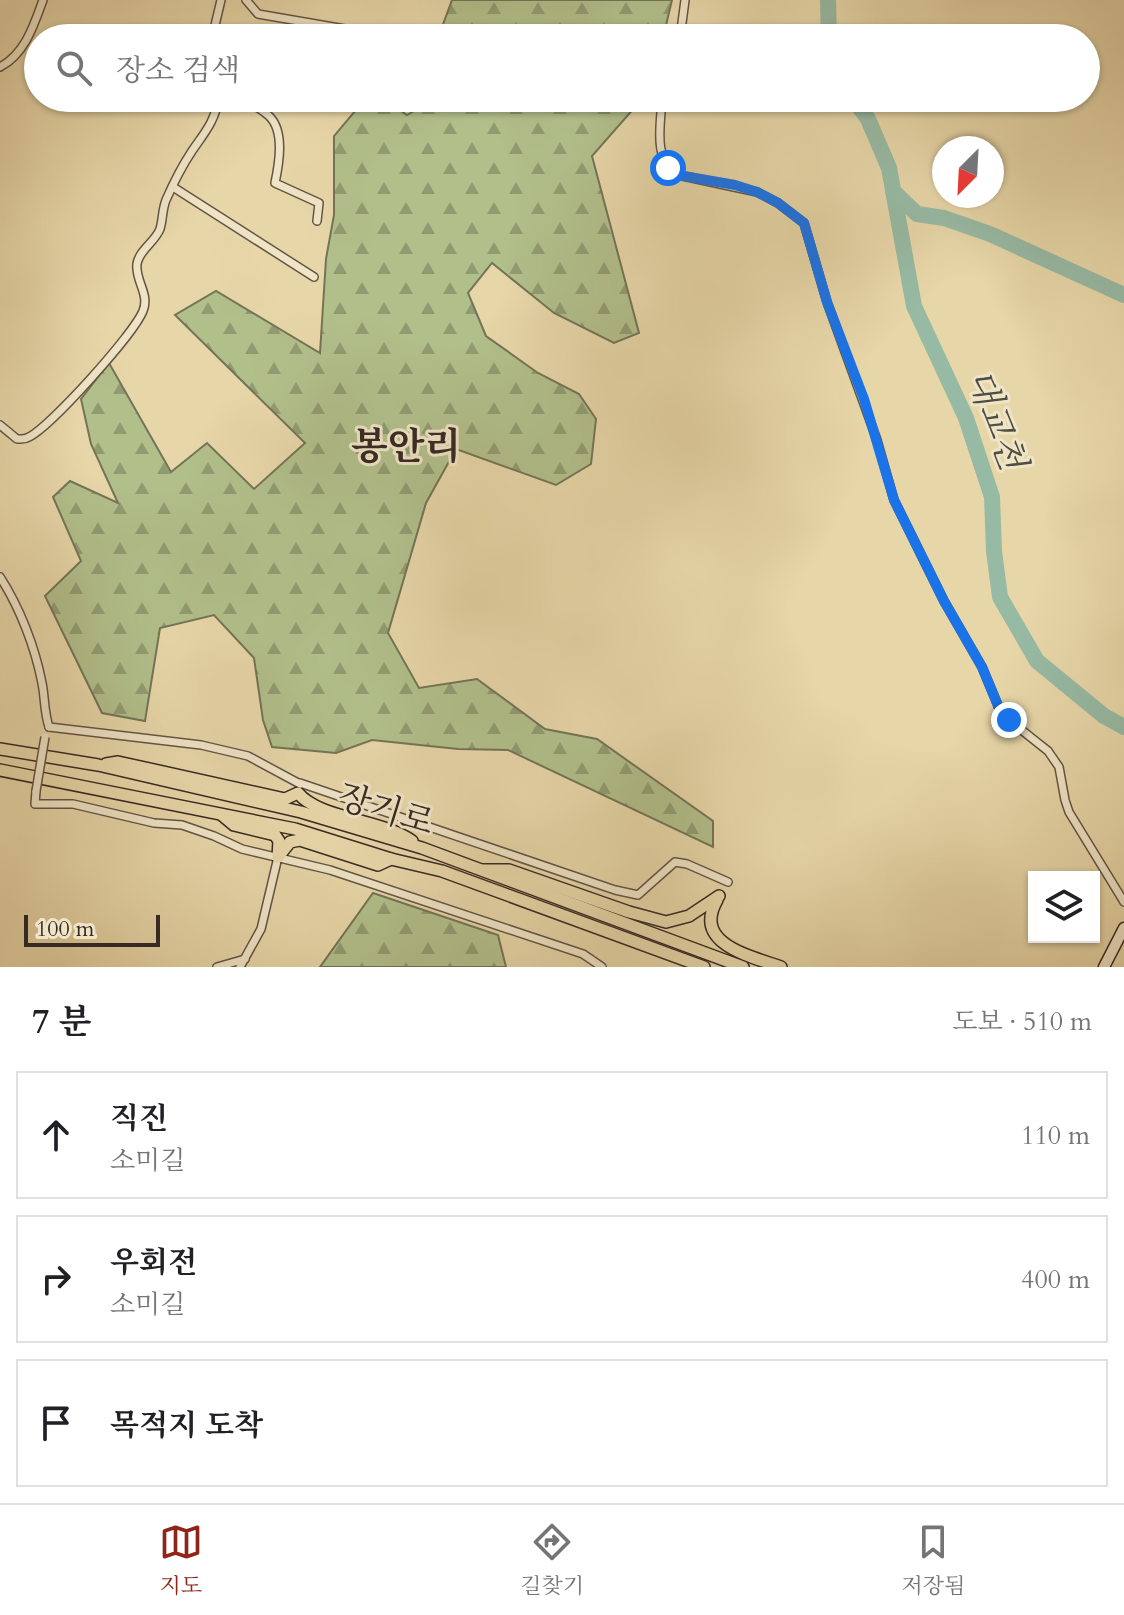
<!DOCTYPE html>
<html lang="ko">
<head>
<meta charset="utf-8">
<style>
	:root { --surface:#fff; --page:#f6f6f6; --text:#202124; --muted:#757577; --line:#e0e0e0; --accent:#8f2418 }
	body { margin:0; font-family:Cardo,"Noto Serif KR",serif; background:var(--page); color:var(--text) }
	.controls { position:absolute; right:24px; bottom:24px; display:grid; overflow:hidden; border-radius:0px; box-shadow:0 2px 6px #0004 }
	.controls button { width:72px; height:72px; display:grid; place-items:center; padding:0; border:0; border-bottom:2px solid var(--line); background:var(--surface); color:var(--text); font:40px sans-serif }
	.compass { position:absolute; left:932px; top:136px; width:72px; height:72px; border-radius:50%; background:var(--surface); box-shadow:0 2px 6px #0004; rotate:204deg }
	.scale { position:absolute; left:24px; bottom:20px; width:136px; box-sizing:border-box; padding-left:8px; border:4px solid #372a24; border-top:0; font-size:22px; line-height:28px; white-space:nowrap; color:#372a24; -webkit-text-stroke:6px #efe4c6; paint-order:stroke }
	.stop { position:absolute; width:24px; height:24px; margin:-18px; border:6px solid #1a73e8; border-radius:50%; background:#fff }
	.stop.end { background:#1a73e8; border-color:#fff; box-shadow:0 2px 8px #0008 }
	.list { margin:0; padding:0; list-style:none }
	h2 { display:flex; justify-content:space-between; align-items:center; height:104px; margin:0; padding:0 32px; font-size:34px }
	h2 small { font-size:26px; font-weight:400; color:var(--muted) }
	.list li { display:grid; grid-template-columns:52px 1fr auto; gap:24px; align-items:center; box-sizing:border-box; height:128px; margin:0 16px 16px; padding:0 16px; border:2px solid var(--line); border-radius:0px }
	.list b { display:block; font-size:30px; white-space:nowrap }
	.list p { margin:0; font-size:26px; white-space:nowrap; color:var(--muted) }
	.list em { font-size:26px; font-style:normal; color:var(--muted) }
	.icon { flex:none; width:44px; height:44px; fill:none; stroke:currentColor; stroke-width:2; stroke-linecap:round; stroke-linejoin:round }
	.map { position:relative; flex:none; width:1124px; height:967px; overflow:hidden }
	.search { position:absolute; background:var(--surface); box-shadow:0 2px 6px #0004; left:24px; right:24px; top:24px; height:88px; display:flex; align-items:center; gap:20px; box-sizing:border-box; padding:0 28px; border-radius:44px; color:var(--muted); font-size:30px }
	.sheet { height:536px; background:var(--surface) }
	nav { display:flex; justify-content:space-around; align-items:center; box-sizing:border-box; height:112px; border-top:2px solid var(--line); background:var(--surface); font-size:22px; color:var(--muted) }
	nav a { display:grid; justify-items:center; gap:4px }
	nav .on { color:var(--accent) }
	.map>svg:first-child { display:block }
</style>
</head>
<body>
<div class="map">
<svg width="1124" height="967" viewBox="0 0 1124 967">
	<defs>
		<pattern id="forest-firs" width="22" height="20" patternUnits="userSpaceOnUse" patternTransform="scale(2)"><rect width="22" height="20" fill="#b1bf8b"/><path d="M5 1l3.5 6h-7zM16 11l3.5 6h-7z" fill="#919b71"/></pattern>
	</defs>
	<rect width="100%" height="100%" fill="#e7d6a8"/>
	<filter id="stains"><feTurbulence type="fractalNoise" baseFrequency=".0025" numOctaves="4"/><feColorMatrix values="0 0 0 0 .2 0 0 0 0 .09 0 0 0 0 .02 0 0 0 .5 -.17"/></filter>
	<radialGradient id="worn" r=".72"><stop offset=".6" stop-color="#630" stop-opacity="0"/><stop offset="1" stop-color="#630" stop-opacity=".3"/></radialGradient>
	<g fill="url(#forest-firs)" stroke="#747458" stroke-width="2">
		<path d="M 452,0 L 672,0 L 663,38 L 438,38 Z"/>
		<path d="M 366,98 L 382,98 L 407,115 L 436,98 L 643,98 L 592,156 L 639,333 L 614,343 L 554,313 L 492,263 L 468,293 L 486,336 L 538,373 L 579,394 L 596,419 L 591,464 L 556,485 L 456,449 L 426,503 L 388,633 L 419,688 L 477,679 L 545,729 L 597,739 L 713,821 L 713,847 L 508,750 L 458,749 L 372,740 L 336,753 L 272,747 L 263,720 L 254,658 L 214,615 L 160,628 L 145,721 L 102,713 L 45,596 L 81,561 L 53,497 L 70,481 L 118,503 L 91,444 L 81,399 L 109,363 L 171,472 L 207,443 L 254,489 L 305,443 L 175,315 L 216,291 L 320,353 L 326,259 L 334,215 L 334,136 Z"/>
		<path d="M 373,893 L 498,935 L 506,967 L 320,967 Z"/>
	</g>
	<g fill="none" stroke-linecap="round" stroke-linejoin="round">
		<g stroke="#97baa4" stroke-width="16">
			<path d="M 828,0 L 829,38"/>
			<path d="M 853,98 L 868,119 L 889,168 L 914,306 L 966,418 L 992,497 L 994,551 L 1000,597 L 1037,661 L 1104,716 L 1124,727"/>
			<path d="M 893,191 L 917,214 L 944,218 L 990,234 L 1124,295"/>
		</g>
		<defs>
			<g id="street">
				<path d="M 246,0 L 258,14 L 345,29"/>
				<path d="M 212,38 L 221,0"/>
				<path d="M 680,38 L 685,0"/>
				<path d="M 0,67 C 25,54 34,25 43,0"/>
				<path d="M 242,98 C 251,104 262,109 269,116 C 285,131 279,164 275,183 L 319,203 L 317,221"/>
				<path d="M 662,98 C 661,126 652,158 678,175 L 757,192 L 778,203 L 804,223 L 827,302 L 877,440 L 894,500 L 944,601 L 982,667 L 999,708 L 1009,720 L 1048,751 L 1059,767 L 1065,800 L 1069,812 L 1124,902"/>
				<path d="M 173,187 L 314,277"/>
				<path d="M 0,425 L 17,439 C 22,439 24,440 29,437 C 51,426 133,335 143,311 C 150,294 135,281 137,264 C 139,250 155,242 160,229 C 163,219 162,210 166,200 C 173,184 182,166 192,151 C 205,132 214,123 219,98"/>
				<path d="M 0,577 C 20,608 35,647 42,683 C 45,698 44,712 49,727"/>
				<path d="M 49,727 L 201,745 L 248,756 L 300,784"/>
				<path d="M 300,783 L 615,890 L 638,895 L 675,862 L 687,864 L 728,882"/>
				<path d="M 36,791 L 35,804 L 73,804 L 154,823 L 182,825 L 214,836 L 242,849 L 330,870 L 583,954 L 602,967"/>
				<path d="M 217,967 L 245,959"/>
				<path d="M 240,967 L 261,929 L 278,857"/>
			</g>
			<path id="secondary" d="M 1104,967 L 1124,928"/>
			<g id="primary">
				<path d="M 0,749 L 98,765 L 301,812 L 422,848 L 743,967"/>
				<path d="M 106,764 L 118,762 L 285,799 L 298,793 C 319,819 381,819 412,841"/>
				<path d="M 0,770 L 295,829 L 391,859 L 442,871 L 704,967"/>
				<path d="M 222,815 L 234,825 L 275,835 L 279,841 L 278,857"/>
				<path d="M 278,857 L 290,842 L 300,840 L 378,865 L 391,859"/>
				<path d="M 483,870 L 509,870 L 629,912 L 666,922 L 689,916 L 719,896"/>
				<path d="M 717,900 C 692,944 750,956 781,967"/>
			</g>
		</defs>
		<use href="#street" stroke="#635545" stroke-width="10"/>
		<use href="#secondary" stroke="#372a24" stroke-width="13"/>
		<use href="#primary" stroke="#372a24" stroke-width="14"/>
		<use href="#street" stroke="#efe4c6" stroke-width="7"/>
		<use href="#secondary" stroke="#efe4c6" stroke-width="10"/>
		<use href="#primary" stroke="#e7d6a8" stroke-width="11"/>
		<defs>
			<path id="street-bridge" d="M 36,791 L 45,737"/>
		</defs>
		<use href="#street-bridge" stroke="#635545" stroke-width="10" stroke-linecap="butt"/>
		<use href="#street-bridge" stroke="#efe4c6" stroke-width="7"/>
	</g>
	<g fill="none" stroke-linecap="round" stroke-linejoin="round">
		<path stroke="#1a73e8" stroke-width="10" d="M 668,168 L 678,175 L 735,185 L 757,192 L 778,203 L 804,223 L 827,302 L 864,399 L 894,500 L 944,601 L 982,667 L 999,708 L 1009,720"/>
	</g>
	<g text-anchor="middle" stroke-width="6" stroke-linejoin="round" paint-order="stroke">
		<g font-size="34" fill="#372a24" stroke="#efe4c6">
			<text transform="translate(386 809) rotate(17)" y="12">장기로</text>
		</g>
		<g font-size="36" font-style="italic" fill="#4f4e44" stroke="#efe4c6">
			<text transform="translate(997 419) rotate(69)" y="13">대교천</text>
		</g>
		<g font-size="38" font-weight="bold" fill="#372a24" stroke="#efe4c6">
			<text x="406" y="459">봉안리</text>
		</g>
	</g>
	<rect width="100%" height="100%" filter="url(#stains)"/>
	<rect width="100%" height="100%" fill="url(#worn)"/>
</svg>
<div class="controls">
<button><svg class="icon" aria-label="layers" viewBox="0 0 24 24"><path d="M12 4l9 5-9 5-9-5zM3 14l9 5 9-5"/></svg></button>
</div>
<svg class="compass" viewBox="-18 -18 36 36"><path d="M0-13l5 13h-10z" fill="#e53935"/><path d="M0 13l5-13h-10z" fill="#757577"/></svg>
<div class="scale">100 m</div>
<div class="stop" style="left:668px;top:168px"></div>
<div class="stop end" style="left:1009px;top:720px"></div>
<div class="search"><svg class="icon" aria-label="search" viewBox="0 0 24 24"><circle cx="10" cy="10" r="6"/><path d="M15 15l6 6"/></svg>장소 검색</div>
</div>
<section class="sheet">
<h2>7 분<small>도보 · 510 m</small></h2>
<ul class="list">
<li><svg class="icon" aria-label="ahead" viewBox="0 0 24 24"><path d="M12 20V5M6 11l6-6 6 6"/></svg><div><b>직진</b><p>소미길</p></div><em>110 m</em></li>
<li><svg class="icon" aria-label="right" viewBox="0 0 24 24"><path d="M7 20v-9h11M14 6l5 5-5 5"/></svg><div><b>우회전</b><p>소미길</p></div><em>400 m</em></li>
<li><svg class="icon" aria-label="arrive" viewBox="0 0 24 24"><path d="M6 21V4h12l-3 4 3 4H6"/></svg><div><b>목적지 도착</b></div></li>
</ul>
</section>
<nav>
<a class="on"><svg class="icon" aria-label="map" viewBox="0 0 24 24"><path d="M3 6l6-2 6 2 6-2v14l-6 2-6-2-6 2zM9 4v14M15 6v14"/></svg>지도</a>
<a><svg class="icon" aria-label="directions" viewBox="0 0 24 24"><path d="M12 3l9 9-9 9-9-9zM9 14v-3h6M13 9l2 2-2 2"/></svg>길찾기</a>
<a><svg class="icon" aria-label="saved" viewBox="0 0 24 24"><path d="M7 4h10v16l-5-4-5 4z"/></svg>저장됨</a>
</nav>
</body>
</html>
